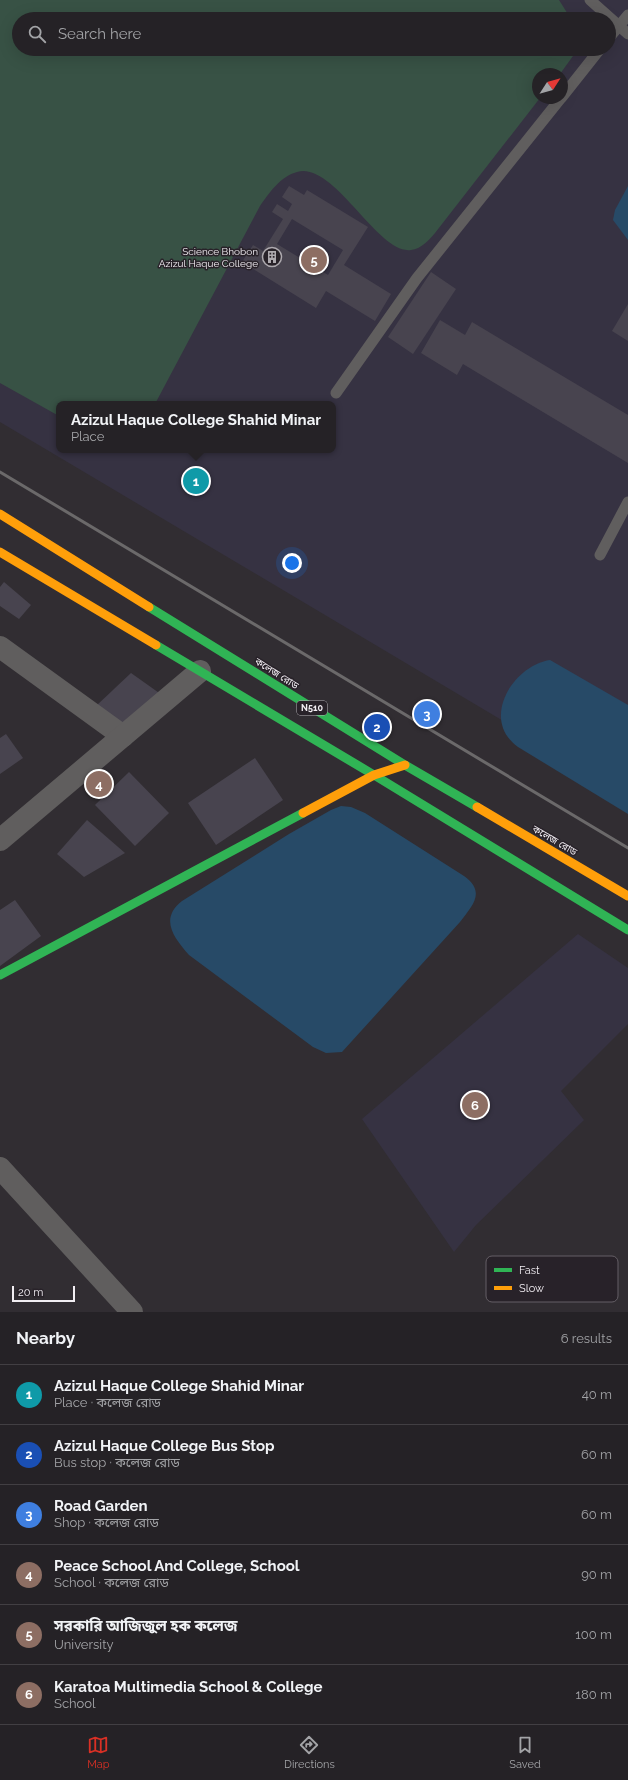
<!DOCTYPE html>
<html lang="en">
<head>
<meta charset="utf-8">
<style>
	:root { --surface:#252226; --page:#2d2a2e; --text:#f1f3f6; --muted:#a3a4a7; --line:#423f43; --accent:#d93025 }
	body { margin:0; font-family:Raleway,"Noto Sans Bengali",sans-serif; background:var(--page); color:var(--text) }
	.compass { position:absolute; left:532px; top:68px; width:36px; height:36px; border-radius:50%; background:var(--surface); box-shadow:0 4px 16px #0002; rotate:54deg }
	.scale { position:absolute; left:12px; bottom:10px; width:63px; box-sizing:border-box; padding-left:4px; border:2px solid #f2eef3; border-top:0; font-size:11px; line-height:14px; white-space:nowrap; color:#f2eef3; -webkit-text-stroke:3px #282229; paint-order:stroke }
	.you { position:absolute; left:292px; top:563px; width:14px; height:14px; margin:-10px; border:3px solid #fff; border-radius:50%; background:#1a73e8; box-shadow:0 0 0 6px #1a73e833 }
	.badge { display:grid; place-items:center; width:26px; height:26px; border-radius:50%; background:var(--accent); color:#fff; font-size:13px; font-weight:700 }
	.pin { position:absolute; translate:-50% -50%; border:2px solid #fff; box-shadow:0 1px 4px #0006 }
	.popup { position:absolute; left:56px; top:401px; width:280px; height:52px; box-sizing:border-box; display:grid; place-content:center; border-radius:8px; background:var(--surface); filter:drop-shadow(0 1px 3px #0005); font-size:13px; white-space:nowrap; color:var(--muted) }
	.popup b { font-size:15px; color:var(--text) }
	.popup::after { content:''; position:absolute; left:50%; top:100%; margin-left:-8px; border:8px solid transparent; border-top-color:var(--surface) }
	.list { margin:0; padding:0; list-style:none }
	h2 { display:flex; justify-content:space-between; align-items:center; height:52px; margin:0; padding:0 16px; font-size:17px }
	h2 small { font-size:13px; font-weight:400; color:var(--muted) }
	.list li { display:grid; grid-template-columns:26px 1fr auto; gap:12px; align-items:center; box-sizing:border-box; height:60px; padding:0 16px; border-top:1px solid var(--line) }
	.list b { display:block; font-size:15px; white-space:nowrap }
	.list p { margin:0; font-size:13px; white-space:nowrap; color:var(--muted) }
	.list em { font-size:13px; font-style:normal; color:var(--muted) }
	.icon { flex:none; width:22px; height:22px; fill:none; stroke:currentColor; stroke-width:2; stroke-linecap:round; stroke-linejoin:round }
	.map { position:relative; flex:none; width:628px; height:1312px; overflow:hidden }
	.search { position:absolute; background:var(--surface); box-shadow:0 4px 16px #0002; left:12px; right:12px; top:12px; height:44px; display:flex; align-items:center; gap:10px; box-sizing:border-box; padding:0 14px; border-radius:22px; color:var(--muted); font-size:15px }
	.sheet { height:412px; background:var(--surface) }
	nav { display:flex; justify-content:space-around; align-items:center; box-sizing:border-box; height:56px; border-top:1px solid var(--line); background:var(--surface); font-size:11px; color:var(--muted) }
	nav a { display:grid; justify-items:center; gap:2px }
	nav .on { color:var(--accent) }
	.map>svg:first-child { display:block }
</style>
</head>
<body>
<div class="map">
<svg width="628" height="1312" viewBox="0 0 628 1312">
	<rect width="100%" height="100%" fill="#312d32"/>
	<g fill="#363242" fill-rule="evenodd">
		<path d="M 0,0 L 628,0 L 628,795 L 0,422 ZM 19,19 L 609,19 L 609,49 L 19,49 ZM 538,74 L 562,74 L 562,98 L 538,98 ZM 59,404 L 333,404 L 333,450 L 59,450 Z"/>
		<path d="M 578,934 L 628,968 L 628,1024 L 561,1091 L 584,1120 L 476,1225 L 454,1252 L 362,1119 Z"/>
	</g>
	<path fill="#385245" d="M 0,0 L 559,0 L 571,19 L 19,19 L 19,49 L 578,49 L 560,74 L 538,74 L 538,98 L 540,98 L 435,233 C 429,240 421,249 411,250 C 378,255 334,161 297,172 C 281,176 269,193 260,206 L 155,404 L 59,404 L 59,416 L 0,383 Z"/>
	<g fill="#274a67">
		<path d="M 628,186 L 628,240 L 613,220 L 615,210 Z"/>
		<path d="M 550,660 L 628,705 L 628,814 L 518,747 C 480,720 512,666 550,660 Z"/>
		<path d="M 341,806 L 351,807 L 365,813 L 464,876 C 486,892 473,905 460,922 L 342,1052 L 326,1053 L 313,1047 L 189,955 C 174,938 159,919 182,901 L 289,834 L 331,810 Z"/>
	</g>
	<g fill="#48444f" fill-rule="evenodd">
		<path d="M 289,186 L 304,195 L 307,190 L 368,227 L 344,265 L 391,294 L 375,321 L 326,291 L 316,308 L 242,262 L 253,245 L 263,251 L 283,219 L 272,212 L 277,204 L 288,211 L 292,204 L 282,197 ZM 292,219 L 343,250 L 328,275 L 277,244 Z"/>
		<path d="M 431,272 L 456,289 L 413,354 L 388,337 Z"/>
		<path d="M 628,304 L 628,341 L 612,331 Z"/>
		<path d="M 440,320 L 465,335 L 472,322 L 628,415 L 628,463 L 463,364 L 457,375 L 421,353 Z"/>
		<path d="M 4,582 L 31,605 L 19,619 L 0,606 L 0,587 Z"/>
		<path d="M 131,673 L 162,695 L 128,732 L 96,706 Z"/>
		<path d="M 6,734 L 23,758 L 0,774 L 0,738 Z"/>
		<path d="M 255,758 L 283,800 L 216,845 L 188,803 Z"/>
		<path d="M 129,772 L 169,813 L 135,846 L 95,805 Z"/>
		<path d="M 87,820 L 125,853 L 84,877 L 57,854 Z"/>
		<path d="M 15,900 L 41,936 L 0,966 L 0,910 Z"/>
	</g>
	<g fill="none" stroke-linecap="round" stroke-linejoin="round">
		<g stroke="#605e5e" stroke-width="11">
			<path d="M 590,0 L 628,34"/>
			<path d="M 609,38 L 628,15"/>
			<path d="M 562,97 L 600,49"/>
			<path d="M 336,393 L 417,278 L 561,98"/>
			<path d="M 600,555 L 628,502"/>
		</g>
		<g stroke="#605e5e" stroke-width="22">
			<path d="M 0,647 L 123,736"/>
			<path d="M 0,840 L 200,671"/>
			<path d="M 0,1168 L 132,1312"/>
		</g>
		<g stroke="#30b455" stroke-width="9">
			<path d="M 149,607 L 405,765 L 477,807"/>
			<path d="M 156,645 L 374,775 L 628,930"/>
			<path d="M 0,975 L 303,813"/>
		</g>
		<g stroke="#ff9f0a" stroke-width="9">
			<path d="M 0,514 L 149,607"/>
			<path d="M 0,552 L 156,645"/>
			<path d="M 477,807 L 628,896"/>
			<path d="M 303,813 L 374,775 L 405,765"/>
		</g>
		<path stroke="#6b696a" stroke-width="3" d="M 0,472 L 628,848"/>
	</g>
	<defs>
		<symbol id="building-ring" viewBox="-11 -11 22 22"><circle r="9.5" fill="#282229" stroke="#aeaaaf" stroke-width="1.5"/><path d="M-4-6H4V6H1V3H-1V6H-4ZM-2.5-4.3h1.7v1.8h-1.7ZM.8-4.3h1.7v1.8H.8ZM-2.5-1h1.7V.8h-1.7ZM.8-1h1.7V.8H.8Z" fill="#aeaaaf"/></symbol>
	</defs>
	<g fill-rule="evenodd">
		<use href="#building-ring" x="261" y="246" width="22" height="22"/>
	</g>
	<g text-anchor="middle" stroke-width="3" stroke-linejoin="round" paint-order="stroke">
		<rect fill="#282229" stroke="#b5b1b6" stroke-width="1" x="297" y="701" width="30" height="14" rx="3"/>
		<g font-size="9" font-weight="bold" fill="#f2eef3">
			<text x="312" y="711">N510</text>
		</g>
		<g font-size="10" fill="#f2eef3" stroke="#282229" text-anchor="end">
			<text x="258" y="255">Science Bhobon<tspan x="258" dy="12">Azizul Haque College</tspan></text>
		</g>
		<g font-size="10" fill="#f2eef3" stroke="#282229">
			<text transform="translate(277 673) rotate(32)" y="4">কলেজ রোড</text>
			<text transform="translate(555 840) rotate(30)" y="4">কলেজ রোড</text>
		</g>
	</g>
	<rect x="486" y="1256" width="132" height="46" rx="6" fill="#282229" stroke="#655f66" stroke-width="1"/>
	<rect x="494" y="1268" width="18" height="4" fill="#30b455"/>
	<rect x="494" y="1286" width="18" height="4" fill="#ff9f0a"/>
	<g font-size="11" fill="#f2eef3">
		<text x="519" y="1274">Fast</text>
		<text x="519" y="1292">Slow</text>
	</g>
</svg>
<svg class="compass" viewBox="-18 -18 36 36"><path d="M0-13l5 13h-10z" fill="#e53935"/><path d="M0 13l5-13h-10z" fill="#a3a4a7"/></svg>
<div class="scale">20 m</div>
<div class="you"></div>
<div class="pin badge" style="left:196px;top:481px;background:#0f9aa8">1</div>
<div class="popup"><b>Azizul Haque College Shahid Minar</b>Place</div>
<div class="pin badge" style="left:377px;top:727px;background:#1a4fb4">2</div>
<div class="pin badge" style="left:427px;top:714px;background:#3f7fe0">3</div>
<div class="pin badge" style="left:99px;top:784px;background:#8d6e63">4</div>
<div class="pin badge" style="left:314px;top:260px;background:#8d6e63">5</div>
<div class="pin badge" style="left:475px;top:1105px;background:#8d6e63">6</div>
<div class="search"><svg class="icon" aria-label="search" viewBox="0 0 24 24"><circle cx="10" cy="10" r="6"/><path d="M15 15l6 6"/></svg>Search here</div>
</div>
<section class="sheet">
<h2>Nearby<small>6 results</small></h2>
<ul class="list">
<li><span class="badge" style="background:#0f9aa8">1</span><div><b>Azizul Haque College Shahid Minar</b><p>Place · কলেজ রোড</p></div><em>40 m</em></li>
<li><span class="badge" style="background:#1a4fb4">2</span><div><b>Azizul Haque College Bus Stop</b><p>Bus stop · কলেজ রোড</p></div><em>60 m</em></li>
<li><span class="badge" style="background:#3f7fe0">3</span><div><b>Road Garden</b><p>Shop · কলেজ রোড</p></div><em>60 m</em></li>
<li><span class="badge" style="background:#8d6e63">4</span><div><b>Peace School And College, School</b><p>School · কলেজ রোড</p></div><em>90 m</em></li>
<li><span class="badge" style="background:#8d6e63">5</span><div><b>সরকারি আজিজুল হক কলেজ</b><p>University</p></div><em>100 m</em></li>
<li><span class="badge" style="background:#8d6e63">6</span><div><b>Karatoa Multimedia School &amp; College</b><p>School</p></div><em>180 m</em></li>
</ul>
</section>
<nav>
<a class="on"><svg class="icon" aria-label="map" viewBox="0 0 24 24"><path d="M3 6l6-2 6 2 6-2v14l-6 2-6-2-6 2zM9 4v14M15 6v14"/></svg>Map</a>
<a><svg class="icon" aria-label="directions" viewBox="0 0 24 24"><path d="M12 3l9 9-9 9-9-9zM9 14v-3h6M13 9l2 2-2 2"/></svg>Directions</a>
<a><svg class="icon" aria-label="saved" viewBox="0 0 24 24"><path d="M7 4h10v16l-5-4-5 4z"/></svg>Saved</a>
</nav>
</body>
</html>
